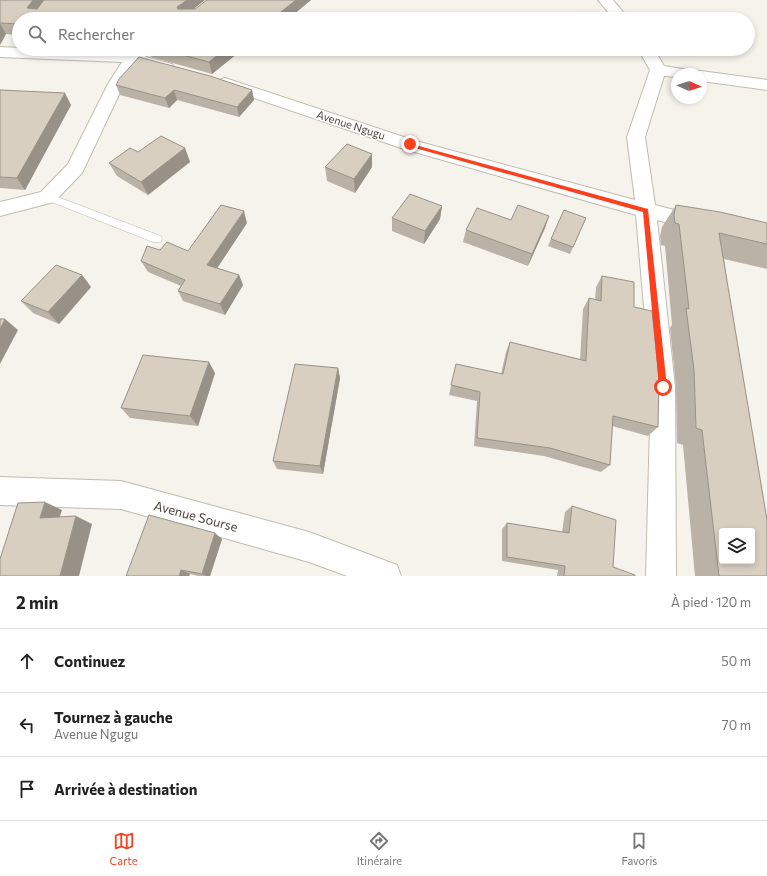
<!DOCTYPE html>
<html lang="fr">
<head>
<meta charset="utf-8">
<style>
	:root { --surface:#fff; --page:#f2f2f2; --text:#222; --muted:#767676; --line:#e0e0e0; --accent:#fc3f1d }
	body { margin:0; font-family:Commissioner,sans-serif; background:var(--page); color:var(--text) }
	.controls { position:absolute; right:12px; bottom:12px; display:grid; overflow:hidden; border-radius:4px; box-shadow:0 2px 6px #0003 }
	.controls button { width:36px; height:36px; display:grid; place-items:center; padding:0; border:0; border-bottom:1px solid var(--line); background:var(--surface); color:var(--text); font:20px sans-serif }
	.compass { position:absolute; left:671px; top:68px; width:36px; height:36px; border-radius:50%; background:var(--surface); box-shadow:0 2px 6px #0003; rotate:93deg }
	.stop { position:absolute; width:12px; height:12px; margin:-9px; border:3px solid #fc3f1d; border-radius:50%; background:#fff }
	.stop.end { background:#fc3f1d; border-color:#fff; box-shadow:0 1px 4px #0008 }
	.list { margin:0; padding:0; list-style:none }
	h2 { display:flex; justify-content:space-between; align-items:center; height:52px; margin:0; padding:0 16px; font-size:17px }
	h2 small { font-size:13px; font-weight:400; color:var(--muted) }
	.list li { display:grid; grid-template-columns:26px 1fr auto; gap:12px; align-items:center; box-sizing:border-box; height:64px; padding:0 16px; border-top:1px solid var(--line) }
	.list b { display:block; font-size:15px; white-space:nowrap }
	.list p { margin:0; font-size:13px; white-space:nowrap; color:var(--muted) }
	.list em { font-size:13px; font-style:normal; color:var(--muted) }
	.icon { flex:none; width:22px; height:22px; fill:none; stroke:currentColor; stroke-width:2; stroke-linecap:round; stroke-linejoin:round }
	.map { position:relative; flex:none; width:767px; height:576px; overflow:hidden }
	.search { position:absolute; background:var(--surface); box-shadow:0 2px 6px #0003; left:12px; right:12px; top:12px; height:44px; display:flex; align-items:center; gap:10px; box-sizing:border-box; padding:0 14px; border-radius:22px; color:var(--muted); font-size:15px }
	.sheet { height:244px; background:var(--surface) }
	nav { display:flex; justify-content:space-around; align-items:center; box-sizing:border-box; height:56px; border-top:1px solid var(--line); background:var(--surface); font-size:11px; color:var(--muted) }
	nav a { display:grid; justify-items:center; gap:2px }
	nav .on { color:var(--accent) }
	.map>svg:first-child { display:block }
</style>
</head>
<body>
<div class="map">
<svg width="767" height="576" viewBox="0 0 767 576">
	<rect width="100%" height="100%" fill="#f6f3ec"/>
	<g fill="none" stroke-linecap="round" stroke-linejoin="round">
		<defs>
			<path id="lane" d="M 47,193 L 161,236 L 162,239 L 161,242 L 153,242 L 44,199 L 42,197 Z"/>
			<g id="street">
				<path d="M 598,0 L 613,0 L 629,19 L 614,19 Z"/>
				<path d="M 0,47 L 130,53 L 136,49 L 148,49 L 150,52 L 145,57 L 172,64 L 174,67 L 172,70 L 166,72 L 137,64 L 124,84 L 82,173 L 54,202 L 0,216 L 0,202 L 41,192 L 68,164 L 108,84 L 122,62 L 0,57 Z"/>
				<path d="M 638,49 L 654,49 L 664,66 C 672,67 696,72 701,71 L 767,80 L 767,90 L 701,81 L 701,74 L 677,74 L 677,77 L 664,76 L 645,137 L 655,205 L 705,218 L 708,223 L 705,228 L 698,231 L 657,220 L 675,387 L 676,576 L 646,576 L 651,387 L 636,215 L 404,149 L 219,86 L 217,83 L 219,80 L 225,78 L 231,80 L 416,141 L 635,200 L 627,137 L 650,70 Z"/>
				<path d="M 0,477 L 121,481 L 309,532 L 397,565 L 401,576 L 347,576 L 309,562 L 121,509 L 0,505 Z"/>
			</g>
		</defs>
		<use href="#lane" stroke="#c2bbae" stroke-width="1"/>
		<use href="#street" stroke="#c2bbae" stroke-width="2"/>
		<use href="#lane" fill="#fff" fill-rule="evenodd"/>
		<use href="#street" fill="#fff" fill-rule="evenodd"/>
	</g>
	<g fill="#bab2a6">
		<path d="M 0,0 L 193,9 L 311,0 L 288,19 L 19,19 L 19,35 L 6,34 L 0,45 Z"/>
		<path d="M 148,49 L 243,49 L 212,74 L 151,57 Z"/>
		<path d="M 116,85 L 252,90 L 254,100 L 239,117 L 177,100 L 169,108 L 120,95 Z"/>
		<path d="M 0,90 L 71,105 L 25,190 L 0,188 Z"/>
		<path d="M 185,148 L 190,162 L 148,195 L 117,176 L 109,163 L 138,152 Z"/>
		<path d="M 372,154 L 372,167 L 355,193 L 327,181 L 325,167 Z"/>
		<path d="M 676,205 L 767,223 L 767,269 L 724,259 L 767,576 L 695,576 L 683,445 L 677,443 L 676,387 L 670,328 L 672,325 L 665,246 L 661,245 L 660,236 L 662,227 Z"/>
		<path d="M 442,206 L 440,219 L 424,244 L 392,231 L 392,218 Z"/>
		<path d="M 549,216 L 545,228 L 528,266 L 463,242 L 466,230 L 511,220 Z"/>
		<path d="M 586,218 L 570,254 L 548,246 L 551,239 Z"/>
		<path d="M 247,223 L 217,268 L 239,275 L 243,285 L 225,315 L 183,301 L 178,291 L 181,286 L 148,272 L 141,261 L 160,250 L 188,251 Z"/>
		<path d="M 82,275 L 91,287 L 59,324 L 33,313 L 21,301 Z"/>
		<path d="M 602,276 L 634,307 L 658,427 L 648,436 L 612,426 L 610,465 L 601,472 L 544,456 L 474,446 L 477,401 L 449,395 L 456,364 L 501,374 L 506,352 L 510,342 L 580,360 L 583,309 L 589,298 L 595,300 L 596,287 Z"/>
		<path d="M 338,368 L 340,378 L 323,474 L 277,469 L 273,461 Z"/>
		<path d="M 215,373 L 198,426 L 130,418 L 121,408 Z"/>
		<path d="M 572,506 L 613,567 L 635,576 L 557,576 L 558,570 L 502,561 L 502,529 L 507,523 L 562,532 L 565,512 Z"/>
		<path d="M 222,539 L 210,576 L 198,576 L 190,574 L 189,576 L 126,576 Z"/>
	</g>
	<g fill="#979187">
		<path d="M 33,0 L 45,0 L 34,19 L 27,8 Z"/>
		<path d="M 187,0 L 205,0 L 181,19 L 177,7 Z"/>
		<path d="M 296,0 L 311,0 L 288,19 L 272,19 Z"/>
		<path d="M 80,15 L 82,19 L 77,19 Z"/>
		<path d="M 0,23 L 6,34 L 0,45 Z"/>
		<path d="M 225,49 L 243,49 L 212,74 L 209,62 Z"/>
		<path d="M 174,90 L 177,100 L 169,108 L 165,98 Z"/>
		<path d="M 252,90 L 254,100 L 239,117 L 237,107 Z"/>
		<path d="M 65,93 L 71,105 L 25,190 L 17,178 Z"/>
		<path d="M 185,148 L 190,162 L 148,195 L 141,182 Z"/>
		<path d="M 372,154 L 372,167 L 355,193 L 354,179 Z"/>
		<path d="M 442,206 L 440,219 L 424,244 L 425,231 Z"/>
		<path d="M 244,211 L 247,223 L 212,276 L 207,265 Z"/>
		<path d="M 549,216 L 545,228 L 528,266 L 532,254 Z"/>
		<path d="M 82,275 L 91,287 L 59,324 L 48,312 Z"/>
		<path d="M 239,275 L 243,285 L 225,315 L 220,304 Z"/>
		<path d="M 5,319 L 18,330 L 0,364 L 0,329 Z"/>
		<path d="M 209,362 L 215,373 L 198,426 L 190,416 Z"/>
		<path d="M 338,368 L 340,378 L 323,474 L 320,466 Z"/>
		<path d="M 45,502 L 62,510 L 57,526 L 40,518 Z"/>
		<path d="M 76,516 L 92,524 L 79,576 L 60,576 Z"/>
		<path d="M 215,533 L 222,539 L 210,576 L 206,576 L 202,574 Z"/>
		<path d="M 181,570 L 190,574 L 189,576 L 179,576 Z"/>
	</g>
	<g fill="#d8cfc1" stroke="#979187" fill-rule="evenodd">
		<path d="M 0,0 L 33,0 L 27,8 L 37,9 L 44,0 L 187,0 L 177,7 L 178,9 L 195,9 L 207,0 L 296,0 L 272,19 L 97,19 L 80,15 L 77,19 L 19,19 L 19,24 L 0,23 Z"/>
		<path d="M 160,49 L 225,49 L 209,62 Z"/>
		<path d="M 139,57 L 210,76 L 252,90 L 237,107 L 174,90 L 165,98 L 116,85 L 119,79 Z"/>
		<path d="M 0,90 L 65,93 L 17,178 L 0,177 Z"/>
		<path d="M 161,136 L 185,148 L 141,182 L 109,163 L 130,148 L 138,152 Z"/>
		<path d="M 347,144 L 372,154 L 354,179 L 325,167 Z"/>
		<path d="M 410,194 L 442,206 L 425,231 L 392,218 Z"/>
		<path d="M 221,205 L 244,211 L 207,265 L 239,275 L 220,304 L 178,291 L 185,280 L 141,261 L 147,246 L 160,250 L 167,242 L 188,251 Z"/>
		<path d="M 518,205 L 549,216 L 532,254 L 466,230 L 477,208 L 511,220 Z"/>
		<path d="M 676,205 L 720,212 L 767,223 L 767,244 L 719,233 L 767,520 L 767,576 L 719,576 L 702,430 L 696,428 L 694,370 L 686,308 L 689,309 L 679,224 L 675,223 L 674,215 ZM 722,531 L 752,531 L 752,561 L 722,561 Z"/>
		<path d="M 564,210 L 586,218 L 573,247 L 551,239 Z"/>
		<path d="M 56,265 L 82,275 L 48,312 L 21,301 Z"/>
		<path d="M 602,276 L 634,282 L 634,307 L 652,311 L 659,377 L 658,427 L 613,416 L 610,465 L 550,448 L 477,438 L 480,392 L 451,385 L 456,364 L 503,374 L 510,342 L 586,361 L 589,298 L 601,301 Z"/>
		<path d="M 0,319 L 5,319 L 0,329 Z"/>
		<path d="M 143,355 L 209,362 L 190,416 L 121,408 Z"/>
		<path d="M 295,364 L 338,368 L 320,466 L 273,461 Z"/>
		<path d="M 45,502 L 40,518 L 76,516 L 60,576 L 0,576 L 0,559 L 18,503 Z"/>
		<path d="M 572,506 L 616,520 L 613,567 L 635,575 L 635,576 L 564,576 L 565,566 L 507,557 L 507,523 L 569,533 Z"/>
		<path d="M 149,515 L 215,533 L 202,574 L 181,570 L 179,576 L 126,576 Z"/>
	</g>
	<path fill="#fc3f1d" d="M 408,143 L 648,209 L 667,387 L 665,389 L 660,389 L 659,387 L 643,212 L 408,146 Z"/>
	<g text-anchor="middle" stroke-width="3" stroke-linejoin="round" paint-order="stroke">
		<g font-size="11" fill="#4b4439" stroke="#fff">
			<text transform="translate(351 125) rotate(18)" y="4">Avenue Ngugu</text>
		</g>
		<g font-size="13" fill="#4b4439" stroke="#fff">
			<text transform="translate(196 516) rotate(15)" y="5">Avenue Sourse</text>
		</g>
	</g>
</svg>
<div class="controls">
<button><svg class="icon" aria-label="layers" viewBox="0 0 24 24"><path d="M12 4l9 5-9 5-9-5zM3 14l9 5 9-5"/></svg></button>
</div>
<svg class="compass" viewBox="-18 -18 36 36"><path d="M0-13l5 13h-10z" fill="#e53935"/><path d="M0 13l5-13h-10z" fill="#767676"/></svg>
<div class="stop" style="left:663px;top:387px"></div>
<div class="stop end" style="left:410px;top:144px"></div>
<div class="search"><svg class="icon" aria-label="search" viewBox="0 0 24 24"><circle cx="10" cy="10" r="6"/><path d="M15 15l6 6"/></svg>Rechercher</div>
</div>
<section class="sheet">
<h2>2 min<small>À pied · 120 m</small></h2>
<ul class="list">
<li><svg class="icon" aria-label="ahead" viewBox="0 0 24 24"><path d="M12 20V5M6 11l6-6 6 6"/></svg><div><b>Continuez</b></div><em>50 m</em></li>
<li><svg class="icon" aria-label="left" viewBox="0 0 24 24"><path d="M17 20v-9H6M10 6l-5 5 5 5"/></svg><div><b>Tournez à gauche</b><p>Avenue Ngugu</p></div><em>70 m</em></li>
<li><svg class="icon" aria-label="arrive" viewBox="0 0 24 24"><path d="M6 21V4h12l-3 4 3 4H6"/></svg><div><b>Arrivée à destination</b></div></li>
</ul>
</section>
<nav>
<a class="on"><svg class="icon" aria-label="map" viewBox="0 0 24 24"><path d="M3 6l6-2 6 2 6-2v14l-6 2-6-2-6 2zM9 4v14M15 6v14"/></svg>Carte</a>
<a><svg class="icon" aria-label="directions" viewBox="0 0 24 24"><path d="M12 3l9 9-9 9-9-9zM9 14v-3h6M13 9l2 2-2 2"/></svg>Itinéraire</a>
<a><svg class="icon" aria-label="saved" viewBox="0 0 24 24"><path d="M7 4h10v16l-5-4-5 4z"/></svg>Favoris</a>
</nav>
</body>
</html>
